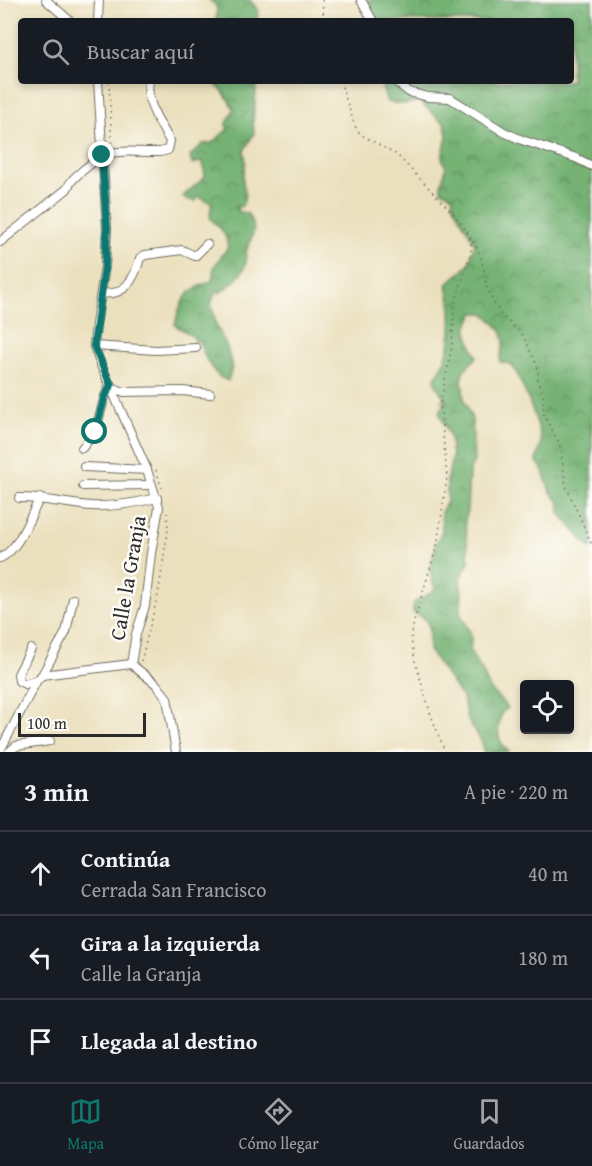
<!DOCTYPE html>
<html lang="es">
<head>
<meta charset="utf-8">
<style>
	:root { --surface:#171b24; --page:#242831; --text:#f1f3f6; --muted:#9ea1a6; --line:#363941; --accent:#0f766e }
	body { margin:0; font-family:"Gentium Book Plus",serif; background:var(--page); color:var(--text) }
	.controls { position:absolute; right:18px; bottom:18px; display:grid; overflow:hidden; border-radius:6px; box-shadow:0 3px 9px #0003 }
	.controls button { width:54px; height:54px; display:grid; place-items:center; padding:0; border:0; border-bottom:2px solid var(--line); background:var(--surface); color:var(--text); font:30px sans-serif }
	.scale { position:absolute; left:18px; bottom:15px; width:128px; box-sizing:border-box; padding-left:6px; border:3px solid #2b2b2b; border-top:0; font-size:16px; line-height:21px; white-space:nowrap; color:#2b2b2b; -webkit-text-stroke:4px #fdfcf7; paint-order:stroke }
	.stop { position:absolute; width:18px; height:18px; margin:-14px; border:4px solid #0f766e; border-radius:50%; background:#fff }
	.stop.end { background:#0f766e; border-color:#fff; box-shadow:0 2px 6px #0008 }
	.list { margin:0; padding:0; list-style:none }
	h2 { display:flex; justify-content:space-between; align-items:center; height:78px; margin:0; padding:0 24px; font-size:26px }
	h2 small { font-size:20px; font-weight:400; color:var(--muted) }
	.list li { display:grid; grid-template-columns:39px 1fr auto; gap:18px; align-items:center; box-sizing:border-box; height:84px; padding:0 24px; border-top:2px solid var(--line) }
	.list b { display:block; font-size:22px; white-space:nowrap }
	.list p { margin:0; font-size:20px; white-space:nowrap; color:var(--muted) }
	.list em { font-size:20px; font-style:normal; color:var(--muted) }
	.icon { flex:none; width:33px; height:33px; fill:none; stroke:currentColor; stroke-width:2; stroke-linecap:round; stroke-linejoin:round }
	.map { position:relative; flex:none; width:592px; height:752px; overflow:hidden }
	.search { position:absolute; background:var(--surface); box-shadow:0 3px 9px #0003; left:18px; right:18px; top:18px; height:66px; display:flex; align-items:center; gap:15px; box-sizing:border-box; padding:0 21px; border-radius:6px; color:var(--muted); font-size:22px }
	.sheet { height:330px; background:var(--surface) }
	nav { display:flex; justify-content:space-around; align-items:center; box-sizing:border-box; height:84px; border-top:2px solid var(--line); background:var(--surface); font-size:16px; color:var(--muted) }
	nav a { display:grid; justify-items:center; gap:3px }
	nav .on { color:var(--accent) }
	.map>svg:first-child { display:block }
</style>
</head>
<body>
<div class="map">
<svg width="592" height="752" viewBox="0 0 592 752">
	<defs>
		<pattern id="forest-crowns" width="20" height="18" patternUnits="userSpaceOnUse" patternTransform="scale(1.5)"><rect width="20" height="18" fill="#75b273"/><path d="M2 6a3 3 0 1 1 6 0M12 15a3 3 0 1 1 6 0" fill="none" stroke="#60915f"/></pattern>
	</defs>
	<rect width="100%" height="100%" fill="#fdfcf7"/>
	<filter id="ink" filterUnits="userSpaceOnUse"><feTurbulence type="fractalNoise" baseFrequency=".0167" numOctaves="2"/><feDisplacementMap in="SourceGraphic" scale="12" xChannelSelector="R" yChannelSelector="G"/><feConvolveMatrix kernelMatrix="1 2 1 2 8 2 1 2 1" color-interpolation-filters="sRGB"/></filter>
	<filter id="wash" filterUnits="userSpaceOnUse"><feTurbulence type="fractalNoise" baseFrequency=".008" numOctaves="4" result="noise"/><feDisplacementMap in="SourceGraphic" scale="24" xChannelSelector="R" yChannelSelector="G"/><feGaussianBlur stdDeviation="1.35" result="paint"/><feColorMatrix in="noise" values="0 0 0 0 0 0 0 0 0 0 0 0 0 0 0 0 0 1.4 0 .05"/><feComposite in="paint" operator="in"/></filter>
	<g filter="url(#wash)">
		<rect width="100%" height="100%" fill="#ebe0bd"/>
		<g fill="url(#forest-crowns)" stroke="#506e4f" stroke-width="1.5">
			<path d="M 209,0 L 250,0 L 259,11 L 256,21 L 216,21 C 217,8 219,7 209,0 Z"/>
			<path d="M 360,0 L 592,0 L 592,548 L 585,543 L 560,513 L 560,503 L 550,491 L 542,469 L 536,460 C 538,455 541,448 541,442 C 541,428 520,376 511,364 L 500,362 C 500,355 501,353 503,347 C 507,332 493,321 484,313 L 475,313 C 461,331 469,338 477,357 L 463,371 L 462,379 L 464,399 L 472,419 L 474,461 L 469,472 L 467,510 L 465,521 L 469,562 L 460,579 L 462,594 L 460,613 L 472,636 L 470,649 L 473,657 L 482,670 L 490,689 L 508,708 L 502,712 C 497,728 495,739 509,752 L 483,752 L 482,742 L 467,719 L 463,699 L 429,650 L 429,626 L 425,619 L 413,612 L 414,603 L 435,590 L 430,571 L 436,544 L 442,531 L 441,512 L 447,502 L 447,480 L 452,458 L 450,437 L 439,412 L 447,402 L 442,401 L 444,397 L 436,385 L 435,378 C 454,354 454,314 447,285 C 453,276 464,273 469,263 C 472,257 472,250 475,244 L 454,206 L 452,195 L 441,190 L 441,185 L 446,168 L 442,158 L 447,136 L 445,124 L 419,101 L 404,104 L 387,102 L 380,81 L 571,81 L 571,21 L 368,21 L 369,13 Z"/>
			<path d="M 211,81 L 257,81 L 253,121 L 254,133 L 244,151 C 247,164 245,165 243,176 C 241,187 250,192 241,207 L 236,206 L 239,212 L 247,213 C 260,231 251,235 246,252 C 245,255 246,259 246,262 C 244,275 230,286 219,293 L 216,291 L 211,303 L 216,325 L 227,347 L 232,368 L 228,381 C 212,376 204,355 199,341 L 194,341 L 195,338 L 175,325 C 180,299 187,290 212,281 L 214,267 L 228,247 C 227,242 226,236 223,232 C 213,217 207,226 212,203 L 197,196 L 196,201 L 186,199 L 183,196 L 205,177 L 203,161 L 192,164 L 190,156 L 203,144 L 212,143 L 228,129 L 226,125 L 234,109 L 223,91 Z"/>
		</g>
	</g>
	<g filter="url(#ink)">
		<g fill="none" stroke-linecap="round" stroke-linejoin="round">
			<defs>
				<g id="street">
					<path d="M 46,0 L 70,21"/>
					<path d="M 361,0 L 373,21"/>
					<path d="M 98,21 L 99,0"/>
					<path d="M 98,81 L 107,228 L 105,266 L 96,324 L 94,346 L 100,363 L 147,470 L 159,507 L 151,553 L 145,606 L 136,634 L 131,664"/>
					<path d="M 395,81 L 409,92 L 428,97 L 450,98 L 504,132 L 522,140 L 576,158 L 592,166"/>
					<path d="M 0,242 L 67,189 C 71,180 75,177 82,171 C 113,144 122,153 160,152 L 168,150 L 170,141 C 160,124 145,102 149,81"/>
					<path d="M 101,293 C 125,297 135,278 140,258 L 145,255 L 182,250 L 195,256 L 207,244"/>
					<path d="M 94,346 L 156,350 L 196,348"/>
					<path d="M 82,448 L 95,432 L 105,396 L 111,385 L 116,389 L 124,392 L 182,391 L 210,394"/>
					<path d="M 84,467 L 147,470"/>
					<path d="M 83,486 L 152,485"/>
					<path d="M 19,498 C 44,498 67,504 91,506 C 113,507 136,503 157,498"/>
					<path d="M 0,558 C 19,550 30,516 40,498"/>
					<path d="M 31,649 L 18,674 L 19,681 L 25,684 L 37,680"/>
					<path d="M 131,664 L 156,684 L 167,698 L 176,752"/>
					<path d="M 42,675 L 66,632 L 73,599"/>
					<path d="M 0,751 L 37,680 L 42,675 L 131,664"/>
					<path d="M 9,752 L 16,746 L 50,741"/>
				</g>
			</defs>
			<use href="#street" stroke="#6e6a5e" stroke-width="10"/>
			<g stroke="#6e6a5e" stroke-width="1.5" stroke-dasharray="1.5 4.5" stroke-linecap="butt">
				<path d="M 322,0 L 324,21"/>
				<path d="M 109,81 L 112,146"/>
				<path d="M 340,81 L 355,126 L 360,134 L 397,155 L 453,213 L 464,227 L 471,241 L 471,253 L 454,306 L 452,347 L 440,404 L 447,477 L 437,546 L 414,621 L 411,640 L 415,661 L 431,715 L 445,752"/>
				<path d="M 467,231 L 478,249 L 484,270 L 486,285 L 493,301 L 500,314 L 522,334 L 535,361 L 538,368 L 538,382 L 543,394 L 544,415 L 560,445 L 566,486 L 592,545"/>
				<path d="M 156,470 L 162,488"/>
				<path d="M 141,661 L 158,595 L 168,530 L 167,513"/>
			</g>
			<use href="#street" stroke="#fff" stroke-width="8"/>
		</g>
	</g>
	<g fill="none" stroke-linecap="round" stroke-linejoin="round" filter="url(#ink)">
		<path stroke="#0f766e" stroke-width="8" d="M 95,432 L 105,396 L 111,385 L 94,346 L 105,266 L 107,228 L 102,155"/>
	</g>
	<g text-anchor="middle" stroke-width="5" stroke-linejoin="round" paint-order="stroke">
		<g font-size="21" fill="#2b2b2b" stroke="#fdfcf7">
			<text transform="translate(128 578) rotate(-80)" y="7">Calle la Granja</text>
		</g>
	</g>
</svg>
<div class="controls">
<button><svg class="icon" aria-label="locate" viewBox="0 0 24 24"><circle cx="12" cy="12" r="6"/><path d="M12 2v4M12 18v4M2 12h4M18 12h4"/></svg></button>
</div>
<div class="scale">100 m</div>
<div class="stop" style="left:95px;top:432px"></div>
<div class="stop end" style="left:102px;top:155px"></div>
<div class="search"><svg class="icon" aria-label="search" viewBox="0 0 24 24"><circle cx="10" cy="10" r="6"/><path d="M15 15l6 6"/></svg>Buscar aquí</div>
</div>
<section class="sheet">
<h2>3 min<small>A pie · 220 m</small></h2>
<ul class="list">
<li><svg class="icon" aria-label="ahead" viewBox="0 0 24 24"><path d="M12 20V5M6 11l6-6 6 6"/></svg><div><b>Continúa</b><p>Cerrada San Francisco</p></div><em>40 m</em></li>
<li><svg class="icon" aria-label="left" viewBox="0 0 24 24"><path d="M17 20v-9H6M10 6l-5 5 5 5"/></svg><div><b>Gira a la izquierda</b><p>Calle la Granja</p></div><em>180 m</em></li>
<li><svg class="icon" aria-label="arrive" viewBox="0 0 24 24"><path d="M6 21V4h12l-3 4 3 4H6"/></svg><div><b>Llegada al destino</b></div></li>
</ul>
</section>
<nav>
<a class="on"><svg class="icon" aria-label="map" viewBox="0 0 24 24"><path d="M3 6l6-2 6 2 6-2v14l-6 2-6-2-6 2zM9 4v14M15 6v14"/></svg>Mapa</a>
<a><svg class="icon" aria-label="directions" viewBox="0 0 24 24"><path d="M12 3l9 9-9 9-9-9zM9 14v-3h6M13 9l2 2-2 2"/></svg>Cómo llegar</a>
<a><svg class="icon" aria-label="saved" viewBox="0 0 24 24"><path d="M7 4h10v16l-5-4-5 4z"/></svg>Guardados</a>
</nav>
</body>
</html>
